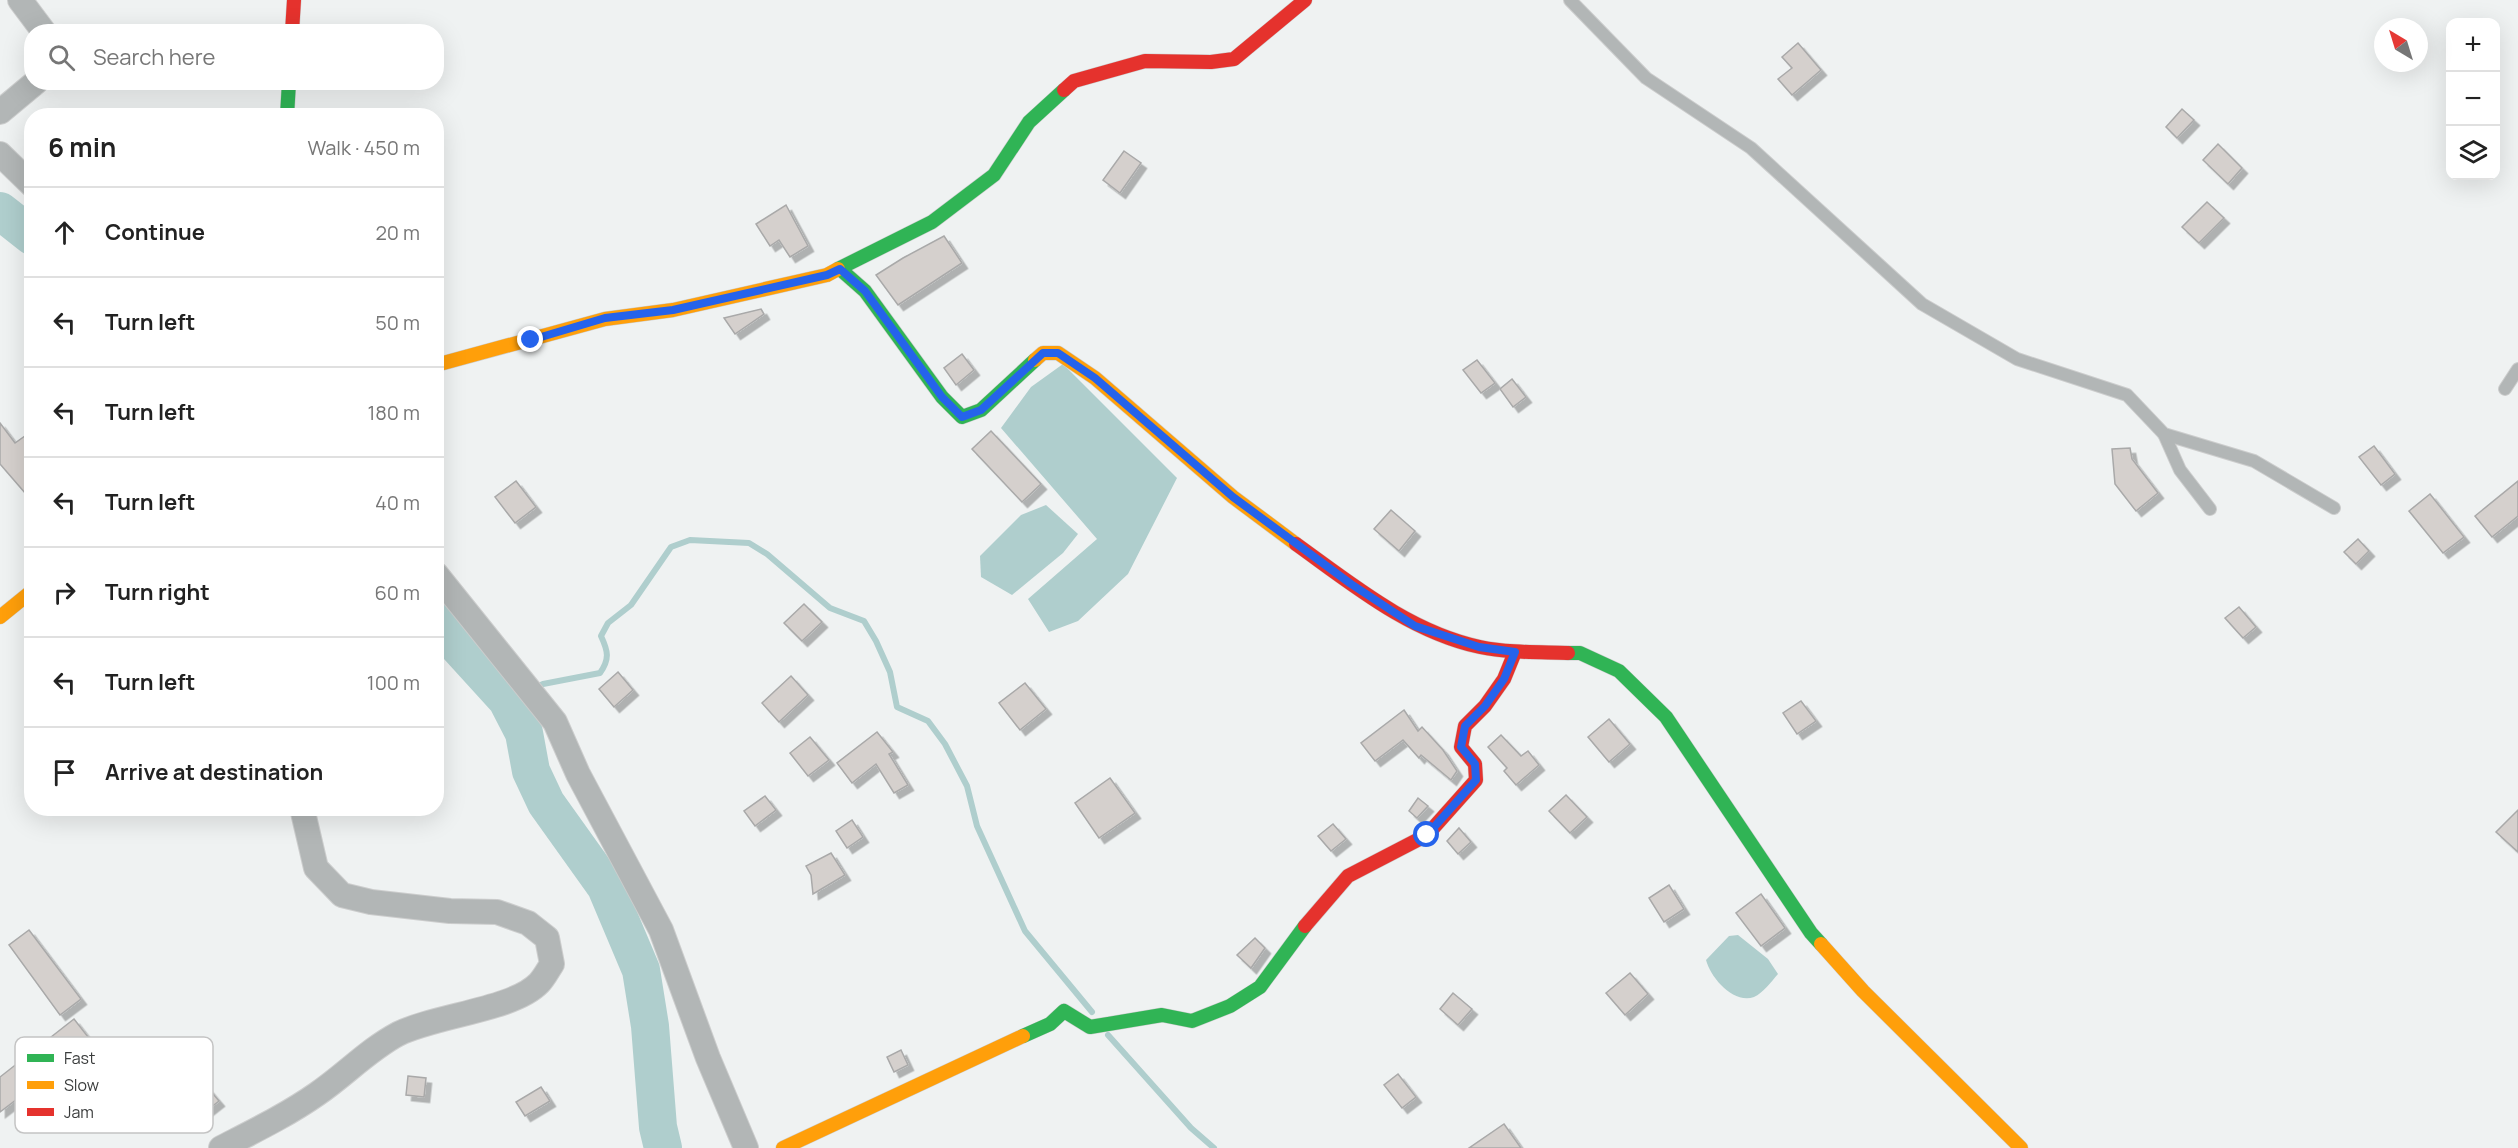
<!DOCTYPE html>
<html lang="en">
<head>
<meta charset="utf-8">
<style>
	:root { --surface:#fff; --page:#f2f2f2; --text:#222; --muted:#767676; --line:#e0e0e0 }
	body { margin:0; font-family:Manrope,sans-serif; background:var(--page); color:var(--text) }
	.controls { position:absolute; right:18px; top:18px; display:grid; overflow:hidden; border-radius:12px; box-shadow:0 6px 24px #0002 }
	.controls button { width:54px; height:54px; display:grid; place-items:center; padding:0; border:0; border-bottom:2px solid var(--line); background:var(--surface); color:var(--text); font:30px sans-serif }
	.compass { position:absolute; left:2374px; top:18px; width:54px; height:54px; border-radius:50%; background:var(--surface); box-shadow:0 6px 24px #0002; rotate:322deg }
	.stop { position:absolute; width:18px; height:18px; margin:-14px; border:4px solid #2563eb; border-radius:50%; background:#fff }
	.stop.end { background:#2563eb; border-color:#fff; box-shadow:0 2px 6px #0008 }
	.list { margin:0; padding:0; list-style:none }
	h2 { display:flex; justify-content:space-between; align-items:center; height:78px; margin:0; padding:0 24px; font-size:26px }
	h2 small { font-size:20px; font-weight:400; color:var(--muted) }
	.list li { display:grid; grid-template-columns:39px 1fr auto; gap:18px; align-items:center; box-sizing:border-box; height:90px; padding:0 24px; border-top:2px solid var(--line) }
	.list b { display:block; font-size:22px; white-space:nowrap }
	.list em { font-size:20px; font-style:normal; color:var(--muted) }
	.icon { flex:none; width:33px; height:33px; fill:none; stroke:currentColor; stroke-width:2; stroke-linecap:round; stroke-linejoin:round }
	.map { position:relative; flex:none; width:2518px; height:1148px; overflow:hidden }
	.search { position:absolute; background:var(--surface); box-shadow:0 6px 24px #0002; left:24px; top:24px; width:420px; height:66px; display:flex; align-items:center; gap:15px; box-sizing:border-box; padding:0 21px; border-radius:24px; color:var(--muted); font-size:22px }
	.panel { position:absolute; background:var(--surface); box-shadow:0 6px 24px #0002; left:24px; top:108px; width:420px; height:708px; border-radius:24px }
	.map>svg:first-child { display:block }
</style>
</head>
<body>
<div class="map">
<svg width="2518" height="1148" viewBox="0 0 2518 1148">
	<defs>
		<filter id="shadow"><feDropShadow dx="5.5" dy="5.5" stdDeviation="0" flood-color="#0004"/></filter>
	</defs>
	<rect width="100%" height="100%" fill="#eff2f2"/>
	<g fill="#afcecd">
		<path d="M 1063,364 L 1177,478 L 1128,574 L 1078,621 L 1049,632 L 1028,599 L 1097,539 L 1001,428 L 1031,387 Z"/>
		<path d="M 1046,505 L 1078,534 L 1063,553 L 1012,595 L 981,577 L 980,556 L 1021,515 Z"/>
		<path d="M 1738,935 L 1768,959 L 1778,974 C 1771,982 1763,993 1754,997 C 1733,1004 1711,978 1706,960 L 1729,936 Z"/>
	</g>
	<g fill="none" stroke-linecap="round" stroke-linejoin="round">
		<g stroke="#afcecd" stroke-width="6">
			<path d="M 534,688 L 543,684 L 600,673 C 610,659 608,651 601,636 L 608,623 L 631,605 L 671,547 L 690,540 L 749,543 L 767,554 L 830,608 L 864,621 L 876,641 L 890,672 L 897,707 L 928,721 L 945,744 L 967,786 L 977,826 L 1025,931 L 1092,1012"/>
			<path d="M 507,700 L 525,692"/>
			<path d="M 1108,1035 L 1191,1128 L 1214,1148"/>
		</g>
		<g stroke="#afcecd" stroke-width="38">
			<path d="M 0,211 L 32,236"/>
			<path d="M 436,622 L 507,700 L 524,733 L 531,771 L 546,803 L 606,887 L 641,970 L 650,1026 L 658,1127 L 663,1148"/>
		</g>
	</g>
	<g fill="#d5d0cd" stroke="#a9a9a9" stroke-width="1.5" filter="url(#shadow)">
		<path d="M 1798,43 L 1821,70 L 1792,95 L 1778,79 L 1792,68 L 1782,57 Z"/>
		<path d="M 2182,109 L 2194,120 L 2177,138 L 2166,127 Z"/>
		<path d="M 2218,144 L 2242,168 L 2228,184 L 2203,160 Z"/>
		<path d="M 1124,151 L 1141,163 L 1120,193 L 1103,180 Z"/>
		<path d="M 2207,202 L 2224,218 L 2199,243 L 2182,227 Z"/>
		<path d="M 786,205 L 808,246 L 790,257 L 779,240 L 770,246 L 756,224 Z"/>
		<path d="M 944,236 L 962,263 L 898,305 L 876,275 L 903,258 Z"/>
		<path d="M 761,309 L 764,314 L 735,334 L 724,318 Z"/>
		<path d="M 962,354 L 974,370 L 956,385 L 944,368 Z"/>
		<path d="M 1477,360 L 1495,383 L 1481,393 L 1463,370 Z"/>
		<path d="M 1512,379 L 1526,397 L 1513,407 L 1500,389 Z"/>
		<path d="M 0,423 L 15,443 L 32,431 L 32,501 L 0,464 Z"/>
		<path d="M 991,431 L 1041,484 L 1022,502 L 972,449 Z"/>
		<path d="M 2374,446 L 2395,474 L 2381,485 L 2359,457 Z"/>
		<path d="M 2130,448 L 2132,459 L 2158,493 L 2136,511 L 2115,484 L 2112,449 Z"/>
		<path d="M 516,481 L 536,507 L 515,523 L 495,497 Z"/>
		<path d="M 2518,481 L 2518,516 L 2492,537 L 2475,516 Z"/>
		<path d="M 2430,494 L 2464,537 L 2443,553 L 2409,511 Z"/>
		<path d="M 1391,510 L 1415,531 L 1399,551 L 1374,529 Z"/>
		<path d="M 2358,539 L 2369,551 L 2356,564 L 2344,552 Z"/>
		<path d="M 804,604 L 822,622 L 802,641 L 784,623 Z"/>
		<path d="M 2239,607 L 2256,627 L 2243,638 L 2225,618 Z"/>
		<path d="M 618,672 L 633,690 L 614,707 L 599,689 Z"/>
		<path d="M 791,676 L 808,695 L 779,722 L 762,703 Z"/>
		<path d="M 1025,683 L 1046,709 L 1020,730 L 999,703 Z"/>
		<path d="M 1801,701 L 1816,721 L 1797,734 L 1783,713 Z"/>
		<path d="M 1404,710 L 1418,731 L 1422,727 L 1443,750 L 1457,771 L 1451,780 L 1421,755 L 1419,758 L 1403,740 L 1375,761 L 1361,743 Z"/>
		<path d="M 1609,719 L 1630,744 L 1609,762 L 1588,737 Z"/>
		<path d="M 877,732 L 893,752 L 889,754 L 908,785 L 894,793 L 876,764 L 852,783 L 837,763 Z"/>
		<path d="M 1501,735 L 1521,756 L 1528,751 L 1539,765 L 1516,785 L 1504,771 L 1507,768 L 1488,747 Z"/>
		<path d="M 810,737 L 829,760 L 808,776 L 790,753 Z"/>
		<path d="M 1110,778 L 1135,813 L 1099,838 L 1075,803 Z"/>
		<path d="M 1566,795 L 1587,817 L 1570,833 L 1549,811 Z"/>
		<path d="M 765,796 L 776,810 L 755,826 L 744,811 Z"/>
		<path d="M 1418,798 L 1428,806 L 1417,818 L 1409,811 Z"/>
		<path d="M 2518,810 L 2518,852 L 2496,832 Z"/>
		<path d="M 852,820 L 863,837 L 847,848 L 836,831 Z"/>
		<path d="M 1333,824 L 1346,839 L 1331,851 L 1318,836 Z"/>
		<path d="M 1459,828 L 1471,842 L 1458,854 L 1447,841 Z"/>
		<path d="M 831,853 L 845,875 L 813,894 L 811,875 L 806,866 Z"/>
		<path d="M 1669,885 L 1684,909 L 1664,922 L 1649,898 Z"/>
		<path d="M 1761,894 L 1785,928 L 1761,946 L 1736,913 Z"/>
		<path d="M 29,930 L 81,999 L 60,1015 L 9,945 Z"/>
		<path d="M 1255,938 L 1265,948 L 1251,968 L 1237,955 Z"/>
		<path d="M 1630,973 L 1648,994 L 1625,1015 L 1606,993 Z"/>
		<path d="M 1453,993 L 1472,1009 L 1458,1025 L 1440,1009 Z"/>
		<path d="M 74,1019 L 92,1042 L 0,1112 L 0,1077 Z"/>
		<path d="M 901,1050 L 908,1065 L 894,1072 L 887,1057 Z"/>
		<path d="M 1398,1074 L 1416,1097 L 1402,1108 L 1384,1085 Z"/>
		<path d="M 408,1076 L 426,1078 L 424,1097 L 406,1095 Z"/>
		<path d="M 203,1082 L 219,1101 L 205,1112 L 189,1094 Z"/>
		<path d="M 541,1087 L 550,1101 L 525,1116 L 516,1102 Z"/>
		<path d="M 1504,1124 L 1521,1148 L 1469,1148 Z"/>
	</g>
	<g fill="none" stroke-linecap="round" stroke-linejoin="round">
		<defs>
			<g id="lane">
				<path d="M 1570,0 L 1646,78 L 1751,148 L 1922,304 L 2017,359 L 2127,395 L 2164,434 L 2254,461 L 2334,508"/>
				<path d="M 2505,389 L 2518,369"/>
				<path d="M 2164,434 L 2180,470 L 2210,509"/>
			</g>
			<g id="street">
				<path d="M 20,0 L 44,32"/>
				<path d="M 0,112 L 36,82"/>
				<path d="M 0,154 L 32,185"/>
				<path d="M 436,574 L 555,722 L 578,774 L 661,930 L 708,1058 L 746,1148"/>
				<path d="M 221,1148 C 254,1131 287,1115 317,1094 C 345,1075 368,1050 398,1034 C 436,1015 513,1010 539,983 C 544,978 548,970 552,964 L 547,938 L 528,923 L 497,912 L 450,911 L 371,902 L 342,895 L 316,868 L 302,808"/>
			</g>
			<g id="fast">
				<path d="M 287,116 L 289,82"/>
				<path d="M 838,269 L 932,222 L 994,175 L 1029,122 L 1064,90"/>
				<path d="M 840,269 L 865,291 L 942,397 L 962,417 L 981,410 L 1035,360"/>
				<path d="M 1568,653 L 1580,653 L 1619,671 L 1666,717 L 1811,933 L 1821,944"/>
				<path d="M 1023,1036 L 1050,1024 L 1064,1011 L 1090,1027 L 1162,1015 L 1192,1021 L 1230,1006 L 1260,987 L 1305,926"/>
			</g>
			<g id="slow">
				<path d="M 1035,360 L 1043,353 L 1058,353 L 1095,378 L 1233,497 L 1296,544"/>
				<path d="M 436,365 L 605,319 L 673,310 L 827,275 L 838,269"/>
				<path d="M 0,617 L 32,591"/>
				<path d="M 1821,944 L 1863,991 L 2021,1148"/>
				<path d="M 783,1148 L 1023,1036"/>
			</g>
			<g id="jam">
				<path d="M 292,32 L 294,0"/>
				<path d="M 1064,90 L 1074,81 L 1145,61 L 1211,62 L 1234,59 L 1305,0"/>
				<path d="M 1296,544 C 1353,585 1410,632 1480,647 C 1509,653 1538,652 1568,653"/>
				<path d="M 1305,926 L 1348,876 L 1427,835 L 1476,780 L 1475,764 L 1461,747 L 1465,726 L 1485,706 L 1504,679 L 1515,652"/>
			</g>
		</defs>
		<use href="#lane" stroke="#cccdcd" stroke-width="14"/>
		<use href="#street" stroke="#cccdcd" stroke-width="26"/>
		<use href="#fast" stroke="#cccdcd" stroke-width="15"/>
		<use href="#slow" stroke="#cccdcd" stroke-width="15"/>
		<use href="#jam" stroke="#cccdcd" stroke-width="15"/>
		<use href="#lane" stroke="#b2b6b6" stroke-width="12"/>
		<use href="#street" stroke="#b2b6b6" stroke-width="24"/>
		<use href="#fast" stroke="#30b455" stroke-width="14"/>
		<use href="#slow" stroke="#ff9f0a" stroke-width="14"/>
		<use href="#jam" stroke="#e5322d" stroke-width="14"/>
	</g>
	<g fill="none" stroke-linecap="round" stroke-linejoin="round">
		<path stroke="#2563eb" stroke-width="8" d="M 531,340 L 605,318 L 673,310 L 827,275 L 840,269 L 865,291 L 942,397 L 962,417 L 981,410 L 1043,353 L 1058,353 L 1095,378 L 1233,497 L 1351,584 L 1415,626 L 1479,647 L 1515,652 L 1504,679 L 1485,706 L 1465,726 L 1461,747 L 1475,764 L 1476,780 L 1427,835"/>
	</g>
	<rect x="15" y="1037" width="198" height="96" rx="9" fill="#fff" stroke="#c4c4c4" stroke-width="1.5"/>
	<rect x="27" y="1054" width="27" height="8" fill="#30b455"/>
	<rect x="27" y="1081" width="27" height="8" fill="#ff9f0a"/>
	<rect x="27" y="1108" width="27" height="8" fill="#e5322d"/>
	<g font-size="16" fill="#3a3c3c">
		<text x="64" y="1064">Fast</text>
		<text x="64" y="1091">Slow</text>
		<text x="64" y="1118">Jam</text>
	</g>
</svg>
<div class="controls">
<button>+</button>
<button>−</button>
<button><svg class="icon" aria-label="layers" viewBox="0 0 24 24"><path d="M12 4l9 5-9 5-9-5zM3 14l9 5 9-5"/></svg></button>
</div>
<svg class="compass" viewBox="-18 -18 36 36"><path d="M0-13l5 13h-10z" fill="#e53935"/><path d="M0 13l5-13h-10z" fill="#767676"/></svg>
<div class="stop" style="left:1427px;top:835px"></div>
<div class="stop end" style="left:531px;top:340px"></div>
<div class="search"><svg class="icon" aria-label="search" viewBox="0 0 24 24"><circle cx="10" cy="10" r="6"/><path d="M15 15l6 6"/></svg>Search here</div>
<section class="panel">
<h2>6 min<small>Walk · 450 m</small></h2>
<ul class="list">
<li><svg class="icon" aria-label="ahead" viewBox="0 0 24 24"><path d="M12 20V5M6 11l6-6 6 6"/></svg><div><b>Continue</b></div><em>20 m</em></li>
<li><svg class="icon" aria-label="left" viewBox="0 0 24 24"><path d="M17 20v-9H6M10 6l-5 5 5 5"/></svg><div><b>Turn left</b></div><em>50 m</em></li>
<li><svg class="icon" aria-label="left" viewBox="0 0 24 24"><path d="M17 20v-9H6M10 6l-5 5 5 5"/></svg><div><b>Turn left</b></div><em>180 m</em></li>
<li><svg class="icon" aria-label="left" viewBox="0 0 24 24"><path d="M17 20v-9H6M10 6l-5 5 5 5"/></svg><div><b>Turn left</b></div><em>40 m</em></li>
<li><svg class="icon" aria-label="right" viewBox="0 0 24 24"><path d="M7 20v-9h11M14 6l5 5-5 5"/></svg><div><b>Turn right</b></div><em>60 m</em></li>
<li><svg class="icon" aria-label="left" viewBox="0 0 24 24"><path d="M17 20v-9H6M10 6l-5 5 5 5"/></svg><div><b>Turn left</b></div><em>100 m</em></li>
<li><svg class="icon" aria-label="arrive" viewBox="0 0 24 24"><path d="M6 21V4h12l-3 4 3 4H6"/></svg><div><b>Arrive at destination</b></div></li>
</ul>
</section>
</div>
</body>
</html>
